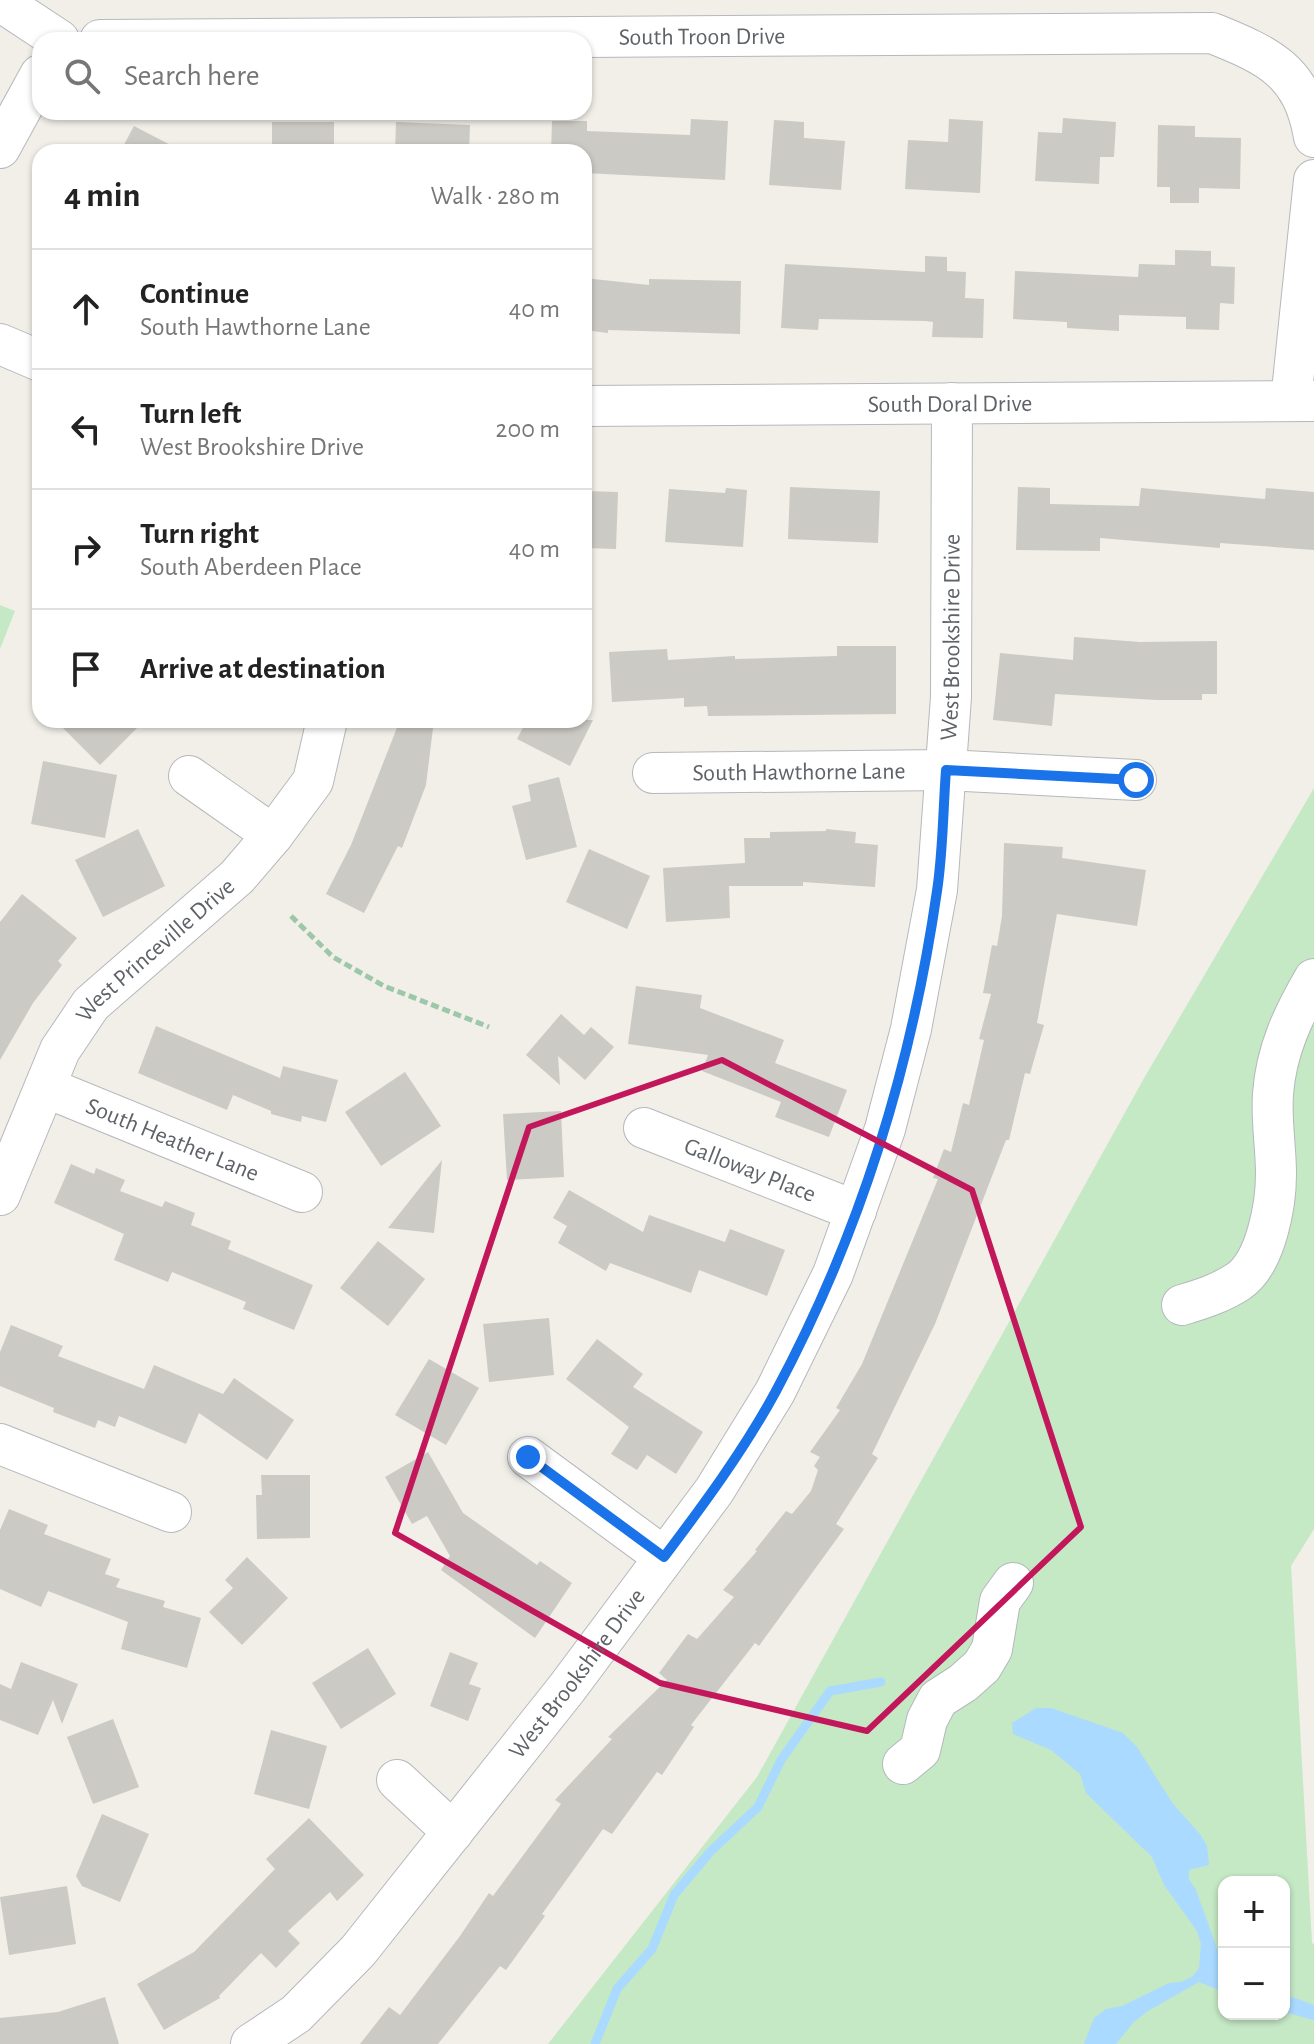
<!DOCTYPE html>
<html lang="en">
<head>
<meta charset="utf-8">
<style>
	:root { --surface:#fff; --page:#f2f2f2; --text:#222; --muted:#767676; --line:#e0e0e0 }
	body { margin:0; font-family:"Alegreya Sans",sans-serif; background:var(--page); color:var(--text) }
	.controls { position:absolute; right:24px; bottom:24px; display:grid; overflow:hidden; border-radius:16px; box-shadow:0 2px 6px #0004 }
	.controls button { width:72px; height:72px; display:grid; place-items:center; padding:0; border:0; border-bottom:2px solid var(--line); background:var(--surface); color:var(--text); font:40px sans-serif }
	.stop { position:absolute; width:24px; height:24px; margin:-18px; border:6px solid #1a73e8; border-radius:50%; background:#fff }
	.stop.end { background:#1a73e8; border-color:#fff; box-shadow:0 2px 8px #0008 }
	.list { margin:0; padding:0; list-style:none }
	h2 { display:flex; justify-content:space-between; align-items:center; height:104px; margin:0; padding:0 32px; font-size:34px }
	h2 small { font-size:26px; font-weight:400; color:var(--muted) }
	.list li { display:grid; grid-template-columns:52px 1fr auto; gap:24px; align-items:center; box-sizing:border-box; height:120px; padding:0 32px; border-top:2px solid var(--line) }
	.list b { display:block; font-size:30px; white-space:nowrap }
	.list p { margin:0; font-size:26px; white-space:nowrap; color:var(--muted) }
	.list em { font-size:26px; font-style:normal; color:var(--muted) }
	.icon { flex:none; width:44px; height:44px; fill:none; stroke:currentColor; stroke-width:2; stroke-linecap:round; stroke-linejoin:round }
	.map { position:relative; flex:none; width:1314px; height:2044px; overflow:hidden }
	.search { position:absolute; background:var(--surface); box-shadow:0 2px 6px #0004; left:32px; top:32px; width:560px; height:88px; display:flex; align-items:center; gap:20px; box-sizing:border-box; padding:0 28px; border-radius:24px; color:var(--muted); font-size:30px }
	.panel { position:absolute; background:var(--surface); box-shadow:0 2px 6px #0004; left:32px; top:144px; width:560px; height:584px; border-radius:24px }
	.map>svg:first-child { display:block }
</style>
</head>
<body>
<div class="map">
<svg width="1314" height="2044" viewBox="0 0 1314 2044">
	<rect width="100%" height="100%" fill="#f1efe8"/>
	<g fill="#c5e8c5" fill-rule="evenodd">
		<path d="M 0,605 L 15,611 L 0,649 Z"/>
		<path d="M 1314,788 L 1314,1529 L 1291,1566 L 1312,1943 L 1314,1944 L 1314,2044 L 548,2044 L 757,1777 L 1143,1080 ZM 1224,1882 L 1284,1882 L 1284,2014 L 1224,2014 Z"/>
	</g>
	<g fill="#aadaff">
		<path d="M 1036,1708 L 1051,1708 L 1123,1733 L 1137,1747 L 1173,1804 L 1200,1834 L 1207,1846 L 1209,1865 L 1189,1870 L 1189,1879 L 1196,1890 L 1224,1968 L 1224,1992 L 1199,1982 L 1148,2011 L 1134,2022 L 1116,2044 L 1084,2044 L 1094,2018 L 1106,2009 L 1122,2006 L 1169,1983 L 1181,1982 L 1192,1977 L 1199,1968 L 1201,1944 L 1197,1931 L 1164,1885 L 1152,1857 L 1086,1793 L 1080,1774 L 1051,1750 L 1013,1734 L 1012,1723 Z"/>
		<path d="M 1284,1994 L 1314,2005 L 1314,2020 L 1284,2012 Z"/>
	</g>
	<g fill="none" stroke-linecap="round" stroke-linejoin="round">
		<path stroke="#aadaff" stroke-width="9" d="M 595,2044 L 617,1989 L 652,1949 L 674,1895 L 710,1852 L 758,1807 L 781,1760 L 830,1691 L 881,1682"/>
	</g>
	<g fill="#cccac5">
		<path d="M 1063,118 L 1116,122 L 1114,157 L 1100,157 L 1099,184 L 1035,181 L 1038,132 L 1062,133 Z"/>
		<path d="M 691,119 L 728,121 L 725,180 L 584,173 L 584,152 L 551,152 L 552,121 L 587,121 L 587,131 L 690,135 Z"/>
		<path d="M 949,119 L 983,121 L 980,193 L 905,189 L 908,140 L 948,142 Z"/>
		<path d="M 774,120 L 804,122 L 804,138 L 845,141 L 841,190 L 769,185 Z"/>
		<rect x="272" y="122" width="62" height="30"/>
		<path d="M 396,122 L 470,125 L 469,152 L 395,152 Z"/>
		<path d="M 1158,125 L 1195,126 L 1195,137 L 1241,138 L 1240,189 L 1199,188 L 1199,203 L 1170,203 L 1170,187 L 1157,187 Z"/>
		<path d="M 134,126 L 184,152 L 120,152 Z"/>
		<path d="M 1175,250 L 1211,251 L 1211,266 L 1235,267 L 1234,304 L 1220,303 L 1219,330 L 1186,329 L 1186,317 L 1119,315 L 1119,331 L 1067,328 L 1067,322 L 1013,319 L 1015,271 L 1138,277 L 1139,264 L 1175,265 Z"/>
		<path d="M 925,256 L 947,257 L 947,271 L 966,272 L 965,298 L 984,299 L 983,338 L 932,337 L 933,322 L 925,321 L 819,319 L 818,330 L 781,328 L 785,264 L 925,272 Z"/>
		<path d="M 584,278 L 649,285 L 649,279 L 741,281 L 740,334 L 608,330 L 608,333 L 584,330 Z"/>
		<path d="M 790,487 L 880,491 L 878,543 L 788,539 Z"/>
		<path d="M 1018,487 L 1050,488 L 1050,504 L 1139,506 L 1141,488 L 1265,499 L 1266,488 L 1314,492 L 1314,550 L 1220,543 L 1220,548 L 1100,538 L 1100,551 L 1016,550 Z"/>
		<path d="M 726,488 L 747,490 L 743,547 L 665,542 L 669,489 L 725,493 Z"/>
		<path d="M 584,491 L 618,492 L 616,549 L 584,548 Z"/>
		<path d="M 1074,637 L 1140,642 L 1217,641 L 1217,694 L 1202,694 L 1202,700 L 1156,700 L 1055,694 L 1052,726 L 993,720 L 1000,653 L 1073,660 Z"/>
		<path d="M 837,646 L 896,646 L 896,714 L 708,716 L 707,706 L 684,707 L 684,698 L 612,702 L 609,652 L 667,649 L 668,660 L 735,656 L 735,659 L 837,656 Z"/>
		<path d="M 55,720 L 145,720 L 100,765 Z"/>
		<path d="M 400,720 L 434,720 L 426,785 L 402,848 L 398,846 L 364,913 L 326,894 L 351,845 Z"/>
		<path d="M 527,720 L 593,720 L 570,766 L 517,739 Z"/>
		<path d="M 43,761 L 117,775 L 105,838 L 31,824 Z"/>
		<path d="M 559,777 L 577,847 L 526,860 L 512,806 L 531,801 L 528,785 Z"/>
		<path d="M 138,829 L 165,886 L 103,917 L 75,860 Z"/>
		<path d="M 826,829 L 856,832 L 855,843 L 878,845 L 875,887 L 803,882 L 803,886 L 729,886 L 730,918 L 666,922 L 663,868 L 745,863 L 744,838 L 770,838 L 770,832 L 826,831 Z"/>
		<path d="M 1004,843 L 1063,847 L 1062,858 L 1146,870 L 1137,926 L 1057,914 L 1037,1023 L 1044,1025 L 1030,1074 L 1025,1073 L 1009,1140 L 1006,1140 L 935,1324 L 872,1454 L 878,1458 L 836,1524 L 844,1529 L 759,1646 L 755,1643 L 691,1725 L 694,1727 L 662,1775 L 657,1772 L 612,1834 L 603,1829 L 542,1914 L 545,1916 L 506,1970 L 500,1966 L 438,2044 L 360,2044 L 389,2007 L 400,2015 L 460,1936 L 489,1893 L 493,1896 L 561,1804 L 555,1800 L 612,1739 L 608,1737 L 667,1680 L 659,1673 L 688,1634 L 697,1639 L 734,1597 L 723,1590 L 757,1551 L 755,1550 L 786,1511 L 792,1514 L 811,1491 L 818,1470 L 814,1466 L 820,1457 L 810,1452 L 840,1410 L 836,1408 L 862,1364 L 938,1179 L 933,1178 L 944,1149 L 951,1152 L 963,1103 L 969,1105 L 984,1040 L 979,1039 L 991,994 L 983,993 L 992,945 L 997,946 L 1002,916 Z"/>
		<path d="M 589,849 L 650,876 L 627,929 L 566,902 Z"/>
		<path d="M 22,894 L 77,938 L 58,961 L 62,965 L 33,1003 L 0,1060 L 0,922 Z"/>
		<path d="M 636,986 L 702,995 L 700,1008 L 784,1040 L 775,1063 L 847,1090 L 829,1137 L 775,1117 L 781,1102 L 702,1071 L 708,1055 L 628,1044 Z"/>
		<path d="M 561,1014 L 584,1035 L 591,1027 L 614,1047 L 585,1080 L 558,1056 L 560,1085 L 526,1055 Z"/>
		<path d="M 156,1026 L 280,1078 L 283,1066 L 338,1080 L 326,1122 L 302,1116 L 301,1122 L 271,1114 L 271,1111 L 233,1095 L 227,1110 L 138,1073 Z"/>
		<path d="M 405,1072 L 441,1126 L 381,1166 L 345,1112 Z"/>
		<path d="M 561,1111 L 564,1177 L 507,1180 L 503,1114 Z"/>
		<path d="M 442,1160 L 434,1233 L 388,1228 Z"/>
		<path d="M 71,1164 L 94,1174 L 96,1168 L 125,1180 L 120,1191 L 162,1207 L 165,1201 L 195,1213 L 191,1225 L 231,1241 L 228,1249 L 313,1285 L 294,1330 L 243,1309 L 246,1302 L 172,1272 L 168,1282 L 114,1260 L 124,1234 L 54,1203 Z"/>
		<path d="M 569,1190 L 643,1232 L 649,1215 L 725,1242 L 730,1229 L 785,1250 L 767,1296 L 699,1270 L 691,1293 L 610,1263 L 606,1271 L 558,1243 L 567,1226 L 553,1218 Z"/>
		<path d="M 378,1241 L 425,1279 L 388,1326 L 340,1288 Z"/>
		<path d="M 549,1318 L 554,1375 L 489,1382 L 483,1324 Z"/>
		<path d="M 11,1325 L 63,1346 L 58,1356 L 144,1389 L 154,1365 L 223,1394 L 234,1378 L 294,1420 L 267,1460 L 199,1413 L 186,1444 L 119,1416 L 115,1427 L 98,1420 L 95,1428 L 53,1412 L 54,1408 L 0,1386 L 0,1352 Z"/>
		<path d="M 597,1339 L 643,1374 L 633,1387 L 703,1432 L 676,1474 L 647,1455 L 637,1470 L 611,1454 L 629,1427 L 566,1379 Z"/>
		<path d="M 429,1359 L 479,1388 L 446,1445 L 395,1415 Z"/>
		<path d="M 428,1452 L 463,1513 L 537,1565 L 540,1561 L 572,1583 L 535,1638 L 441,1570 L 450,1556 L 427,1516 L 412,1524 L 385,1477 Z"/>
		<path d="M 261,1475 L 310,1475 L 310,1538 L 257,1539 L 256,1495 L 262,1495 Z"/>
		<path d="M 9,1509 L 48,1525 L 44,1534 L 111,1559 L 105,1574 L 120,1579 L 116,1587 L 165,1601 L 163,1607 L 201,1618 L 187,1668 L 121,1649 L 128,1622 L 48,1591 L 41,1607 L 0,1589 L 0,1530 Z"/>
		<path d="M 247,1557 L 288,1598 L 242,1645 L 209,1612 L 233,1588 L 225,1580 Z"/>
		<path d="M 368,1648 L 396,1694 L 341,1729 L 312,1683 Z"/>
		<path d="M 450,1652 L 478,1663 L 469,1684 L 481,1688 L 468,1721 L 430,1706 Z"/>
		<path d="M 21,1662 L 78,1684 L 62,1724 L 53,1700 L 38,1735 L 0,1720 L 0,1684 L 11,1689 Z"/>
		<path d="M 113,1719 L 139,1787 L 93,1804 L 67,1737 Z"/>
		<path d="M 271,1730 L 327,1746 L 309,1809 L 254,1794 Z"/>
		<path d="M 102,1814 L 149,1834 L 120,1902 L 82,1886 L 76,1876 Z"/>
		<path d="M 309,1818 L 364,1875 L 337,1901 L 330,1892 L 288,1931 L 300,1943 L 276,1968 L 261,1953 L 219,1996 L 220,1998 L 164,2030 L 137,1984 L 194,1952 L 275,1869 L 266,1859 Z"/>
		<path d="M 67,1886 L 76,1944 L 9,1955 L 0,1897 Z"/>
		<path d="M 105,1997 L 119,2044 L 0,2044 L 0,2018 L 58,2012 Z"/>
	</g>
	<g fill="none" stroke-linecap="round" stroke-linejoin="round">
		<defs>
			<g id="minor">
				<path d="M 0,1 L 59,40"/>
				<path id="s1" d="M 100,40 L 1212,33 C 1269,56 1303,71 1314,137"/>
				<path d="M 0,148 L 40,75"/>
				<path d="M 0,344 L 40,361"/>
				<path d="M 1291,401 L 1314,180"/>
				<path id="s2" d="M 584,406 L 1314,401"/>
				<path id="s3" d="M 653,773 L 946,770 L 1136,780"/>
				<path d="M 189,776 L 273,835"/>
				<path id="s4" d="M 45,1087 L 302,1192"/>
				<path id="s5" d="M 644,1128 L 856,1211"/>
				<path id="s6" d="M 0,1195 L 60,1050 L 91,1004 L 237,877 L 273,835 L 313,781 L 327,720"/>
				<path d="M 1182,1305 C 1202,1299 1221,1293 1239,1281 C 1266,1262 1276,1205 1276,1174 C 1276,1147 1271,1121 1273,1094 C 1276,1051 1293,1015 1314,979"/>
				<path d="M 0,1444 L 171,1512"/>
				<path d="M 528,1457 L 664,1557"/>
				<path d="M 903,1764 L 920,1750 L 927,1720 L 938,1699 L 963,1683 L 982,1666 L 992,1649 L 1000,1601 L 1013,1583"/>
				<path d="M 397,1780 L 453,1832"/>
				<path id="s7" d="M 251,2044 L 296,2014 L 358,1951 L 567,1688 L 714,1491 L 775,1392 L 833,1274 L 885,1129 L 911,1029 L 937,890 L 951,697 L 952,403"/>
			</g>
		</defs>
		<use href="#minor" stroke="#b5b8bc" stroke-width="42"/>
		<path stroke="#9cc7a9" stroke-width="5" stroke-dasharray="8 4" stroke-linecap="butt" d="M 291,916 L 333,957 L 384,986 L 489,1027"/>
		<use href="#minor" stroke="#fff" stroke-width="40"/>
	</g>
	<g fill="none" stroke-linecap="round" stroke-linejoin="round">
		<path stroke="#1a73e8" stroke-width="10" d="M 528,1457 L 664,1557 C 704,1504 744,1450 776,1391 C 859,1236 912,1065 937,891 C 943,852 943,810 946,770 L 1136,780"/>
	</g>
	<path fill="none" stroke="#c2185b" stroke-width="6" stroke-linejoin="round" d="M 722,1060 L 972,1190 L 1081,1527 L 867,1731 L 660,1683 L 395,1533 L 529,1127 Z"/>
	<g text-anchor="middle" stroke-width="6" stroke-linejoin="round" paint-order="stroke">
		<g font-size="24" fill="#5f6368" stroke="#fff">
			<text dy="8" stroke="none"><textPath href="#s1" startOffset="602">South Troon Drive</textPath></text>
			<text dy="8" stroke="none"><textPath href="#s2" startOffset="366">South Doral Drive</textPath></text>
			<text dy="8" stroke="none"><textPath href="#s7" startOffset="1624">West Brookshire Drive</textPath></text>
			<text dy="8" stroke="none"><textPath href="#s3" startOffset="146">South Hawthorne Lane</textPath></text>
			<text dy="8" stroke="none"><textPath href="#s6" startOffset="296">West Princeville Drive</textPath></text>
			<text dy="8" stroke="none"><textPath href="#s4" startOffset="138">South Heather Lane</textPath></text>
			<text dy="8" stroke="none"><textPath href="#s5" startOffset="114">Galloway Place</textPath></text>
			<text dy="8" stroke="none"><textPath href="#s7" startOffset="496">West Brookshire Drive</textPath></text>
		</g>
	</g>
</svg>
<div class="controls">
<button>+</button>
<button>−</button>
</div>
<div class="stop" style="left:1136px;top:780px"></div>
<div class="stop end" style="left:528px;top:1457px"></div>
<div class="search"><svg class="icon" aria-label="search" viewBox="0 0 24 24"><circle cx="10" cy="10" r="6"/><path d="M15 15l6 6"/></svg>Search here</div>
<section class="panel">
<h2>4 min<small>Walk · 280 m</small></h2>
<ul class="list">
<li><svg class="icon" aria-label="ahead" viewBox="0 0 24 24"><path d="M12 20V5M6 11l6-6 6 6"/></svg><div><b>Continue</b><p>South Hawthorne Lane</p></div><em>40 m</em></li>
<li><svg class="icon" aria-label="left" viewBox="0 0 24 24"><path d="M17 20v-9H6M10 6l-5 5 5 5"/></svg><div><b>Turn left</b><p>West Brookshire Drive</p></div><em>200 m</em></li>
<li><svg class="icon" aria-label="right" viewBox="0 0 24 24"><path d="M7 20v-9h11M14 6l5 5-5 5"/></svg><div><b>Turn right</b><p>South Aberdeen Place</p></div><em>40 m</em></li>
<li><svg class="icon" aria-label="arrive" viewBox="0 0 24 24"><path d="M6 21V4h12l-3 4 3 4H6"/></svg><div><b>Arrive at destination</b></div></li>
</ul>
</section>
</div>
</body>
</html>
